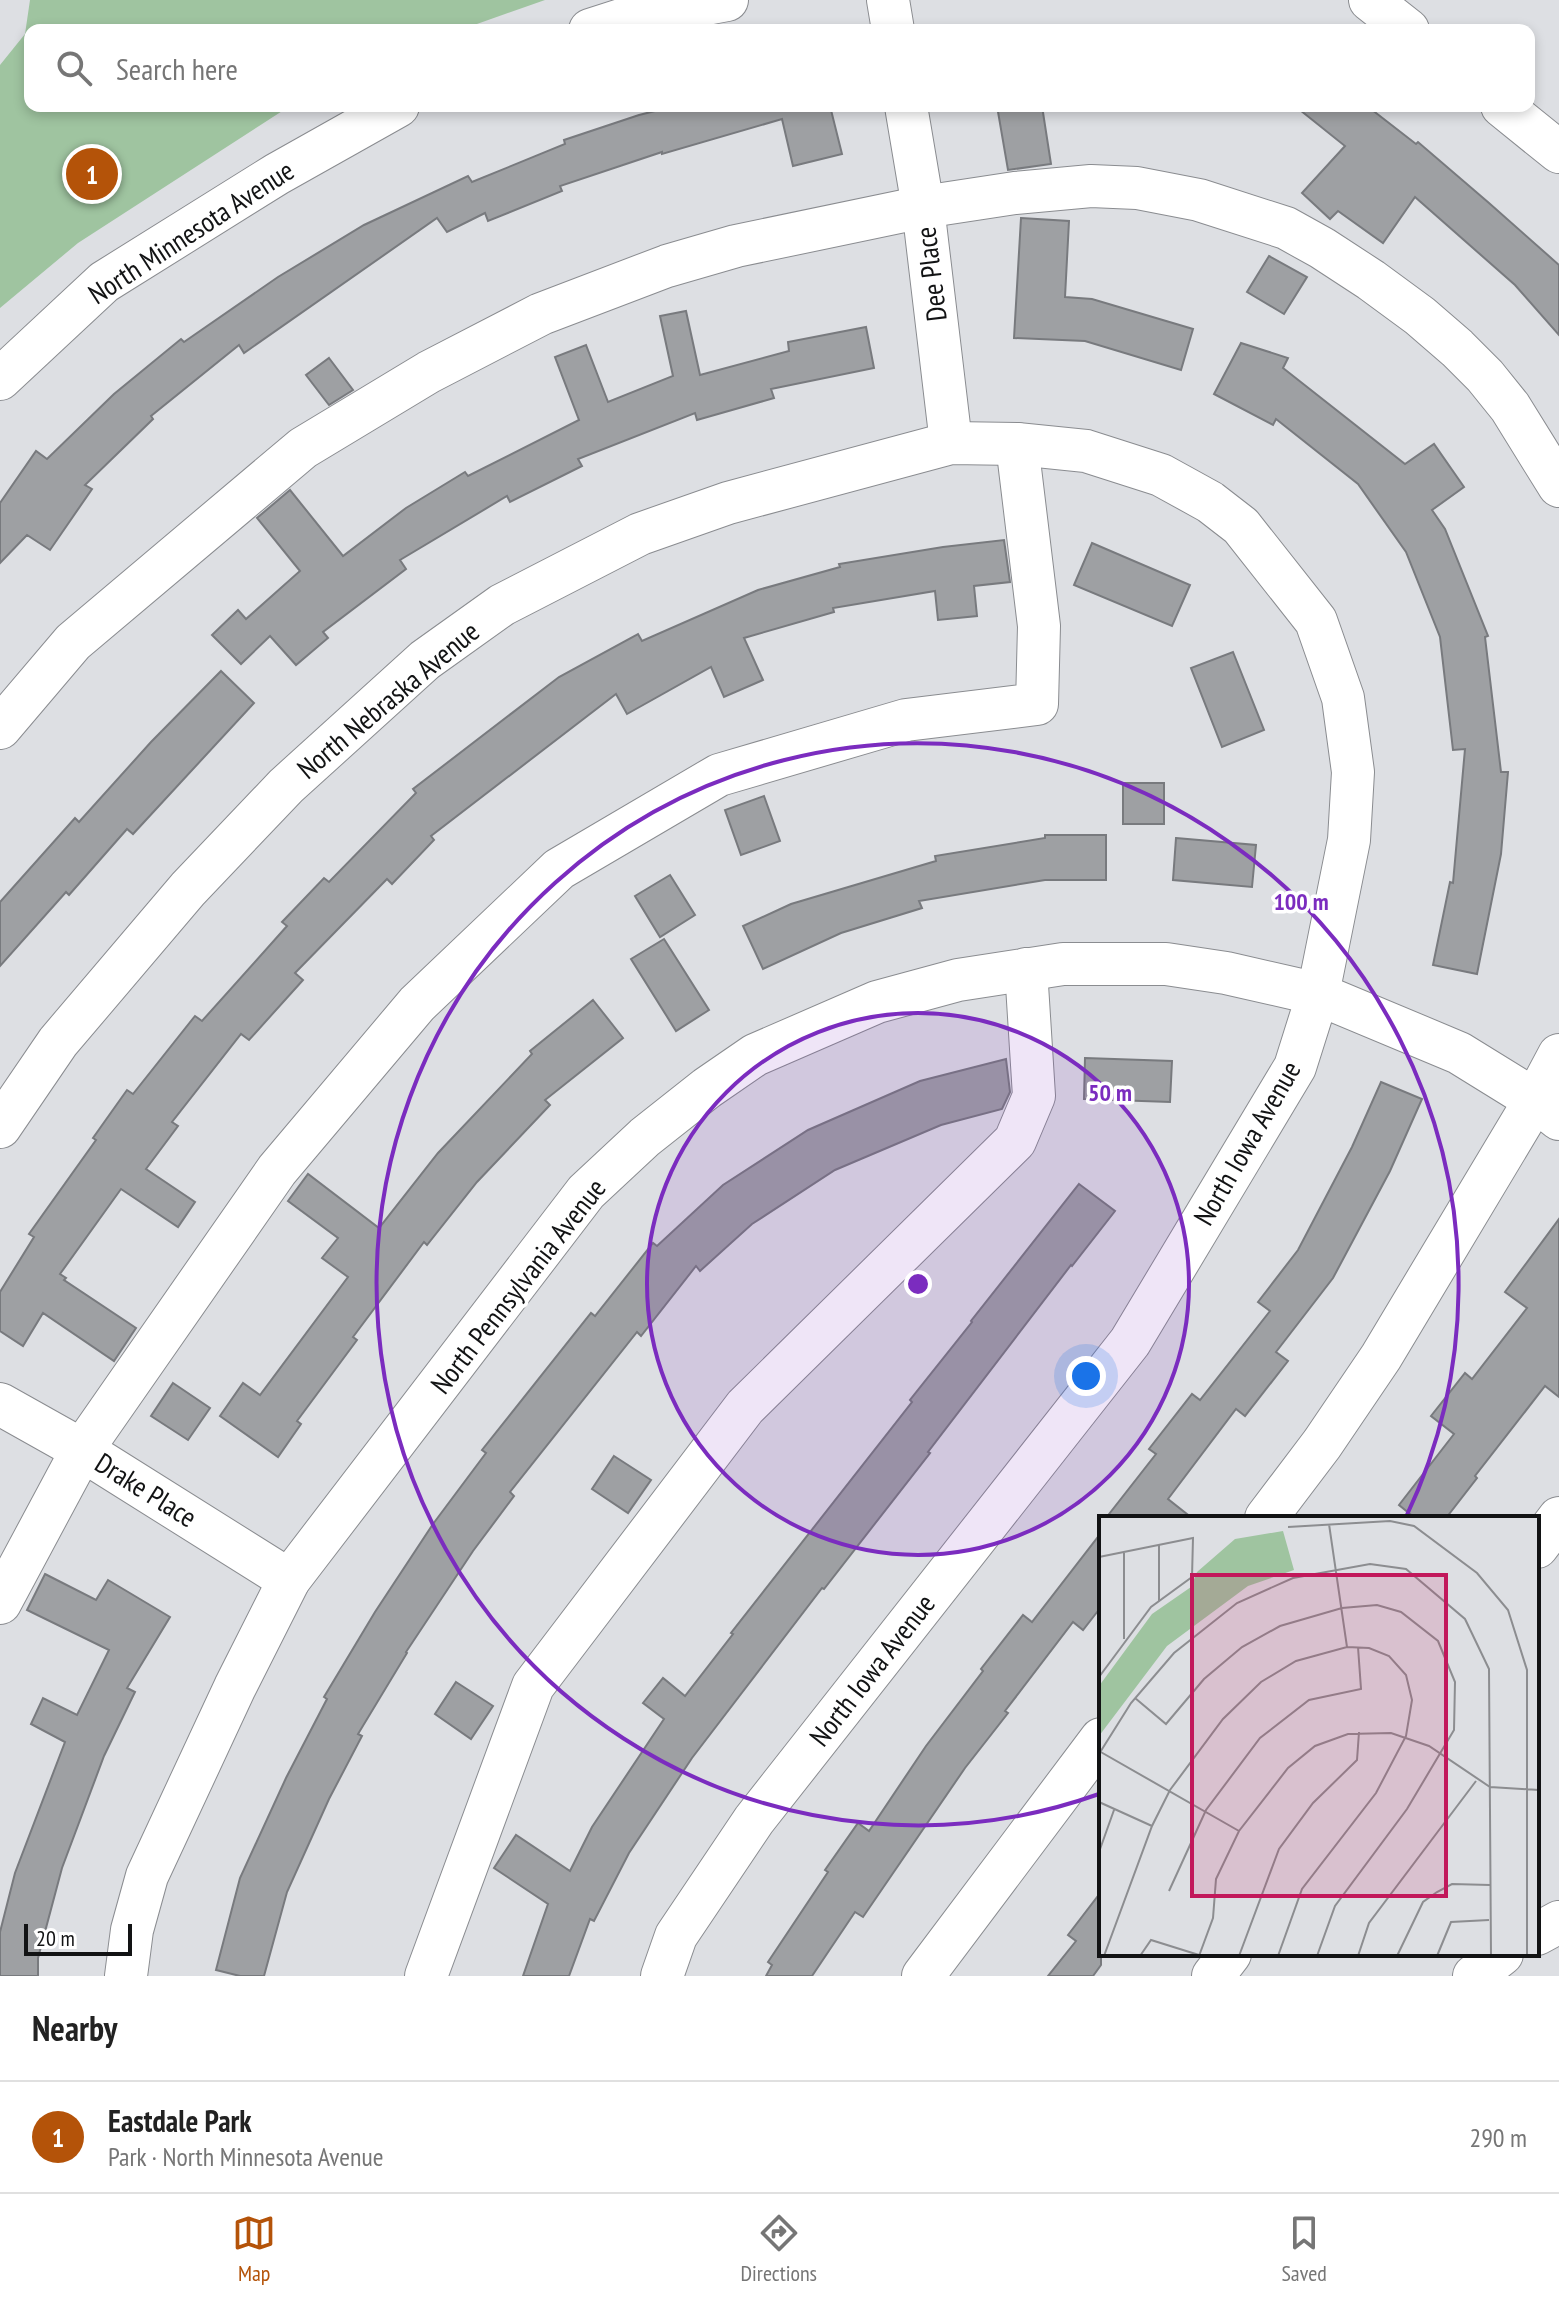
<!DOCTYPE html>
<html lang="en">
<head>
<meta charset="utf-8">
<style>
	:root { --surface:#fff; --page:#f2f2f2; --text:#222; --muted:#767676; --line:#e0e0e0; --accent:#b45309 }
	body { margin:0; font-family:"PT Sans Narrow",sans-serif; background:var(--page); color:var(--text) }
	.scale { position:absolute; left:24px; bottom:20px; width:108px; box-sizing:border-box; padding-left:8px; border:4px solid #121314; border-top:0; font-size:22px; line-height:28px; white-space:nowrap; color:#121314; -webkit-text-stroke:6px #fff; paint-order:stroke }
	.you { position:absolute; left:1086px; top:1376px; width:28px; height:28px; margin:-20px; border:6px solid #fff; border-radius:50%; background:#1a73e8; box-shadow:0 0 0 12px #1a73e833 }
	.badge { display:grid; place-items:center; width:52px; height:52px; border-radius:50%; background:var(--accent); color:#fff; font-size:26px; font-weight:700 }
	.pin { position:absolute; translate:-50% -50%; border:4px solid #fff; box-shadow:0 2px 8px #0006 }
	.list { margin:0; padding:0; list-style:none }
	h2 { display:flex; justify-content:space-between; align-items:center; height:104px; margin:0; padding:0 32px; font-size:34px }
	h2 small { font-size:26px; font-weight:400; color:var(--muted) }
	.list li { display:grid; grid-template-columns:52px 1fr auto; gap:24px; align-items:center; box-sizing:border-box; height:112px; padding:0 32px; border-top:2px solid var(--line) }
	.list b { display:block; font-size:30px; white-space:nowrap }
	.list p { margin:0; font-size:26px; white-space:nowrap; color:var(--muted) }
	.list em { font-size:26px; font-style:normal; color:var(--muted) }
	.icon { flex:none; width:44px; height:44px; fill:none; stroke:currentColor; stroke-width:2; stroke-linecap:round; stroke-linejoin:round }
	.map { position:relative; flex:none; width:1559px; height:1976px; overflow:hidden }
	.search { position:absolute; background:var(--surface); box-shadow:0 4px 12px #0003; left:24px; right:24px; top:24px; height:88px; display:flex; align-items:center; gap:20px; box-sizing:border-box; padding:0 28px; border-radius:16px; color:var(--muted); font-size:30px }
	.sheet { height:216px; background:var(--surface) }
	nav { display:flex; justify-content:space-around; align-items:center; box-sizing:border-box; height:112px; border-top:2px solid var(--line); background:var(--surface); font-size:22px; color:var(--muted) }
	nav a { display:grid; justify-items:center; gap:4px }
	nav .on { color:var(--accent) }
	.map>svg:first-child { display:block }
</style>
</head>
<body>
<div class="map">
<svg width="1559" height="1976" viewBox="0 0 1559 1976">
	<rect width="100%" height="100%" fill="#dddfe3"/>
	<path fill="#9fc4a0" d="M 30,0 L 545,0 L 460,30 L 30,30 L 30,106 L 290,106 L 78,243 L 0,308 L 0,65 L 25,34 Z"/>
	<g fill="#9ea0a3" stroke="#787a7e" stroke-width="2">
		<path d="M 675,106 L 830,106 L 842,154 L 793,166 L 782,119 L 662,154 L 662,152 L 560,186 L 562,191 L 488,221 L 485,213 L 447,232 L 437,218 L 244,353 L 239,345 L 151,416 L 153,419 L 85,485 L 92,489 L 50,550 L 27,535 L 0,563 L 0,503 L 36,451 L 47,459 L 114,394 L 181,339 L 184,342 L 278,277 L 364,225 L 468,176 L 472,182 L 565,144 L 564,140 L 639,115 Z"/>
		<path d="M 997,106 L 1042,106 L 1051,164 L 1008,170 Z"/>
		<path d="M 1295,106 L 1367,106 L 1416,144 L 1418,142 L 1489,203 L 1559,265 L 1559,335 L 1515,285 L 1415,197 L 1383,243 L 1338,211 L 1330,219 L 1302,193 L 1345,146 Z"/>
		<path d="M 1021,218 L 1069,221 L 1065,297 L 1092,299 L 1193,329 L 1181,370 L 1085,341 L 1014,338 Z"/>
		<path d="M 1269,256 L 1307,277 L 1284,314 L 1247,292 Z"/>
		<path d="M 686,311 L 700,375 L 789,351 L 788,342 L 866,327 L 874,368 L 771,389 L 774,398 L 697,420 L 695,413 L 578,459 L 582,466 L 510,502 L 507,496 L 400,560 L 406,569 L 323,632 L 328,638 L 296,665 L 270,636 L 241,664 L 212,635 L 238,610 L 246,619 L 300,571 L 257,518 L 290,490 L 343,556 L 406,508 L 465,472 L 468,476 L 579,420 L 555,357 L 586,345 L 608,402 L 673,376 L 660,316 Z"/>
		<path d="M 1241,343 L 1288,358 L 1283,368 L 1405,464 L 1434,444 L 1464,487 L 1432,510 L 1445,529 L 1488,636 L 1485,637 L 1501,772 L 1508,772 L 1501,854 L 1477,974 L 1433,965 L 1450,882 L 1453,883 L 1465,749 L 1453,750 L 1440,637 L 1406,552 L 1358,484 L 1276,419 L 1273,425 L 1214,394 Z"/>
		<path d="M 329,358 L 353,390 L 329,405 L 306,375 Z"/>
		<path d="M 1004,540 L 1010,582 L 974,586 L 977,616 L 938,620 L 935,591 L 833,608 L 834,612 L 744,638 L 763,680 L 724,697 L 711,667 L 627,714 L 616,694 L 431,836 L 434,840 L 392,884 L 387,879 L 295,973 L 303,980 L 249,1040 L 241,1034 L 172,1122 L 178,1126 L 146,1169 L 195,1202 L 178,1227 L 121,1189 L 60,1274 L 66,1278 L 64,1280 L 136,1328 L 114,1361 L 43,1313 L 23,1346 L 0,1331 L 0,1292 L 34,1237 L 29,1234 L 96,1140 L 93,1138 L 127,1090 L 133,1094 L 195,1016 L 202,1021 L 287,926 L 282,922 L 324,878 L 329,882 L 416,793 L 413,789 L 559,677 L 638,634 L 642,641 L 758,590 L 840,567 L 839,564 L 943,547 Z"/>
		<path d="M 1092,543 L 1190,585 L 1172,626 L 1074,585 Z"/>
		<path d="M 1233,652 L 1264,730 L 1222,747 L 1191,668 Z"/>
		<path d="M 221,671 L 254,703 L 133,834 L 127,829 L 69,895 L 66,892 L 0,966 L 0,902 L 75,818 L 79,822 L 151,742 Z"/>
		<rect x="1123" y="783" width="41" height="41"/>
		<path d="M 764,796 L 780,841 L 741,855 L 725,810 Z"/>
		<path d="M 1045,835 L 1106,835 L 1106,880 L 1045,880 L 919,901 L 922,908 L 841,933 L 763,969 L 743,926 L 791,904 L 936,861 L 935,856 L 1045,838 Z"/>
		<path d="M 1176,838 L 1256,845 L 1252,887 L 1173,880 Z"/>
		<path d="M 670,875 L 695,915 L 660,937 L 635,896 Z"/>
		<path d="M 664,939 L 709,1010 L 676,1031 L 631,959 Z"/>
		<path d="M 593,1000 L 623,1038 L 545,1100 L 550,1105 L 477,1182 L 427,1245 L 424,1242 L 353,1337 L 357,1340 L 297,1421 L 301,1424 L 278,1457 L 220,1416 L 243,1383 L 260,1395 L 348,1277 L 322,1258 L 338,1238 L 288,1201 L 308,1174 L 379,1228 L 438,1153 L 532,1054 L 530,1051 Z"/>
		<path d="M 1085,1058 L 1172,1061 L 1170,1102 L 1084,1099 Z"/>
		<path d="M 1006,1059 L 1010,1092 L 1002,1109 L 941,1125 L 835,1170 L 752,1224 L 700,1271 L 696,1266 L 641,1336 L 637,1332 L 510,1492 L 514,1496 L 473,1551 L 406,1652 L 407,1653 L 358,1734 L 362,1736 L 329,1799 L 287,1892 L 264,1976 L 240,1976 L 216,1970 L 240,1878 L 286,1778 L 327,1699 L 324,1697 L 375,1612 L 433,1524 L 486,1453 L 482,1450 L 591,1313 L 595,1316 L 653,1243 L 657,1246 L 723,1185 L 808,1130 L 920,1081 Z"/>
		<path d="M 1381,1082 L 1422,1099 L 1390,1171 L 1333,1278 L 1276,1352 L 1288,1361 L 1245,1416 L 1236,1409 L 1168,1499 L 1192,1518 L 1106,1518 L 1156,1454 L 1149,1449 L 1192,1394 L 1200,1400 L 1270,1311 L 1258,1302 L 1298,1250 L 1352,1147 Z"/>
		<path d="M 1079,1184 L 1115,1211 L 1072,1266 L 1071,1265 L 928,1452 L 930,1453 L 824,1589 L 822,1588 L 692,1758 L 629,1853 L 594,1921 L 590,1919 L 569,1976 L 523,1976 L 548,1904 L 494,1868 L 516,1835 L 570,1871 L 592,1827 L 664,1719 L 643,1703 L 663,1678 L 685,1696 L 733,1634 L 731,1633 L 912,1402 L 910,1400 L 972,1322 L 971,1321 Z"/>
		<path d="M 1559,1219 L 1559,1397 L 1545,1386 L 1475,1476 L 1477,1478 L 1446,1518 L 1415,1518 L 1399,1505 L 1454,1434 L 1431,1416 L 1465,1373 L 1472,1379 L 1527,1308 L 1505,1292 Z"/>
		<path d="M 173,1383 L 210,1408 L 188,1440 L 151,1416 Z"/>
		<path d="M 614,1456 L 651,1480 L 628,1513 L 592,1489 Z"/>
		<path d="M 1101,1533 L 1101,1607 L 1083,1630 L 1073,1622 L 1005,1711 L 1008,1713 L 965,1768 L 863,1917 L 855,1912 L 812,1976 L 766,1976 L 772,1965 L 768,1962 L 828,1872 L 825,1870 L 858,1823 L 869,1831 L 926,1746 L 983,1671 L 981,1669 L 1023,1615 L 1032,1622 Z"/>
		<path d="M 45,1574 L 96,1600 L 108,1580 L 170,1617 L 127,1688 L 135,1692 L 104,1756 L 62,1868 L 38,1958 L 38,1976 L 0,1976 L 0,1932 L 15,1873 L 65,1742 L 31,1724 L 43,1698 L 77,1715 L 109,1650 L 27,1610 Z"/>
		<path d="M 456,1682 L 493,1706 L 471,1739 L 435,1714 Z"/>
		<path d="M 1101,1892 L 1101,1965 L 1093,1976 L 1048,1976 L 1076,1941 L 1068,1935 Z"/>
	</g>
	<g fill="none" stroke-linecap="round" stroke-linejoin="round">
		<defs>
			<g id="minor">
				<path d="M 888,0 L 893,30"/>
				<path d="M 1370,0 L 1408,30"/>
				<path d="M 590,30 L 621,20 L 727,0"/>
				<path d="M 906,106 L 923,207 L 951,443"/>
				<path d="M 1502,106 L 1559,152"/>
				<path d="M 0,379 L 104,282 L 277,174 L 398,106"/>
				<path d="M 0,728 L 73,642 L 303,448 L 429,372 L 541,314 L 667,266 L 736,246 L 923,207 L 1015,193 L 1091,186 L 1137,188 L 1199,200 L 1286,228 L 1322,248 L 1371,280 L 1420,316 L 1457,348 L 1485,376 L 1510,407 L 1559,486"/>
				<path d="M 0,1127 L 58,1042 L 188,889 L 286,786 L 425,660 L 502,605 L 640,534 L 728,503 L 951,443 L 1017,444 L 1086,451 L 1161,475 L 1210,502 L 1241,526 L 1316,621 L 1343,698 L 1353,772 L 1349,840 L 1318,994 L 1295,1067 L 1130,1342 L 754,1820 L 676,1936 L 662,1976"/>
				<path d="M 0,1404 L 82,1450 L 289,1580"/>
				<path d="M 1266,1518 L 1322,1444 L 1381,1357 L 1535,1100 L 1559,1055"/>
				<path d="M 1537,1547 L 1559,1518"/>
				<path d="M 0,1603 L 82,1450 L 277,1170 L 417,1004 L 559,869 L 719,775 L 906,720 L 1037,704 L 1039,626 L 1017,444"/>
				<path d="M 1537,1934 L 1559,1922"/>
				<path d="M 126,1976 L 132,1930 L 147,1876 L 235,1687 L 289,1580 L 586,1192 L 645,1137 L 707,1088 L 755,1055 L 877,1002 L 958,980 L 1063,964 L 1166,964 L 1226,973 L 1318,994 L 1459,1053 L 1535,1100 L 1559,1119"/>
				<path d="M 426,1976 L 533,1686 L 745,1407 L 1015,1141 L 1034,1096 L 1026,969"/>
				<path d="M 923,1976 L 1101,1739"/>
				<path d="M 1213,1976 L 1230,1954"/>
				<path d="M 1474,1976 L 1502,1954"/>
			</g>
		</defs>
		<use href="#minor" stroke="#8a8c90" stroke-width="44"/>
		<use href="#minor" stroke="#fff" stroke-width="42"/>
	</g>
	<circle cx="918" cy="1284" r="271" fill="#7b2cbf" fill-opacity=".12"/>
	<g fill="none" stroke="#7b2cbf" stroke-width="4">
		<circle cx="918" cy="1284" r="271"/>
		<path d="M1099 1794A541 541 0 1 1 1406 1517"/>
	</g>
	<g text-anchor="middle" stroke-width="7" stroke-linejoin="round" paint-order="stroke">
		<g font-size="28" fill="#121314" stroke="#fff">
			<text transform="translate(191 232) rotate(-33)" y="10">North Minnesota Avenue</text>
			<text transform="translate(931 274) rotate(-97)" y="10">Dee Place</text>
			<text transform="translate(388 700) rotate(-40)" y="10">North Nebraska Avenue</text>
			<text transform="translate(1247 1143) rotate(-60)" y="10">North Iowa Avenue</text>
			<text transform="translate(518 1286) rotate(-52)" y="10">North Pennsylvania Avenue</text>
			<text transform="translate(146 1490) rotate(32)" y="10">Drake Place</text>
			<text transform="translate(872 1670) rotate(-52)" y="10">North Iowa Avenue</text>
		</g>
	</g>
	<g transform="translate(1099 1516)">
		<rect width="440" height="440" fill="#dddfe3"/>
		<path d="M 184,15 L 195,54 L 149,70 L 68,130 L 0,220 L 0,170 L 53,98 L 92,71 L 98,56 L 136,23 Z" fill="#9fc4a0"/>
		<path fill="none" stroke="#8c8d90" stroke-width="2" d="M 230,8 L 248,131M 189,11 L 291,5 L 315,10 L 378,57 L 409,94 L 428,154 L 428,440M 60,29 L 60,85M 25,37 L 25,123M 0,41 L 94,22 L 93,61 L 52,91 L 0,161M 36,182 L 67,208 L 105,163 L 143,131 L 181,110 L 243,92 L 278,89 L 302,96 L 339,125 L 356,166 L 355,214 L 308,293 L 236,390 L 218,440M 0,235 L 140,315M 0,238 L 32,187 L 75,137 L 138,87 L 194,62 L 271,48 L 307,53 L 366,103 L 390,153 L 392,440M 0,286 L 53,310M 0,336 L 15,294M 70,375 L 107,294 L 161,222 L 210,184 L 262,173 L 259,131M 5,440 L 53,310 L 71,274 L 124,203 L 162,166 L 197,145 L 248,131 L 270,132 L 290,140 L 307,159 L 313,184 L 307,220 L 277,277 L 203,373 L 179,440M 41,440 L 52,424 L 100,439M 100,440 L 114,402 L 117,363 L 140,315 L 189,252 L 216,230 L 249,218 L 292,217 L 330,230 L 391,271 L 440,274M 140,440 L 180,333 L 214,287 L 258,244 L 260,216M 259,440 L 270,407 L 377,265M 298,440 L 324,386 L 338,376 L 353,368 L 391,369M 338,440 L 352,406 L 390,404"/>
		<path fill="#c2185b" fill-opacity="0.15" stroke="#c2185b" stroke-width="4" d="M 93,59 L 347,59 L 347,380 L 93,380 Z"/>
		<rect width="440" height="440" fill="none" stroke="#121314" stroke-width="4"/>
	</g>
	<circle cx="918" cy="1284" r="12" fill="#7b2cbf" stroke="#fff" stroke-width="4"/>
	<g font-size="24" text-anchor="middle" font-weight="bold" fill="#7b2cbf" stroke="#fff" stroke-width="7" stroke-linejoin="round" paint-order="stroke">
		<text x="1301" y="910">100 m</text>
		<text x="1110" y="1101">50 m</text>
	</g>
</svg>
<div class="scale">20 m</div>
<div class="you"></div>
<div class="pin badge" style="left:92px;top:174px">1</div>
<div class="search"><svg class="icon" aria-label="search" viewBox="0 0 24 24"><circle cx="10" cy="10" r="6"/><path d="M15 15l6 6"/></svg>Search here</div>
</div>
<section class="sheet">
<h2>Nearby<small></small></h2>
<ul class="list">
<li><span class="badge">1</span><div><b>Eastdale Park</b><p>Park · North Minnesota Avenue</p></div><em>290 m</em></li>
</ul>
</section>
<nav>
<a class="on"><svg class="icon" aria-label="map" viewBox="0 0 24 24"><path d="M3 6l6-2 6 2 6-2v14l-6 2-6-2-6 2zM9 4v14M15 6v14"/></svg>Map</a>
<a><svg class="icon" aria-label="directions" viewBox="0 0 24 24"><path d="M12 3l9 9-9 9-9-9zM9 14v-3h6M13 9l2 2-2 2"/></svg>Directions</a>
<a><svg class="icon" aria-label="saved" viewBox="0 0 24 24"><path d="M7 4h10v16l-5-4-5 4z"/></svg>Saved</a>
</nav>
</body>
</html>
